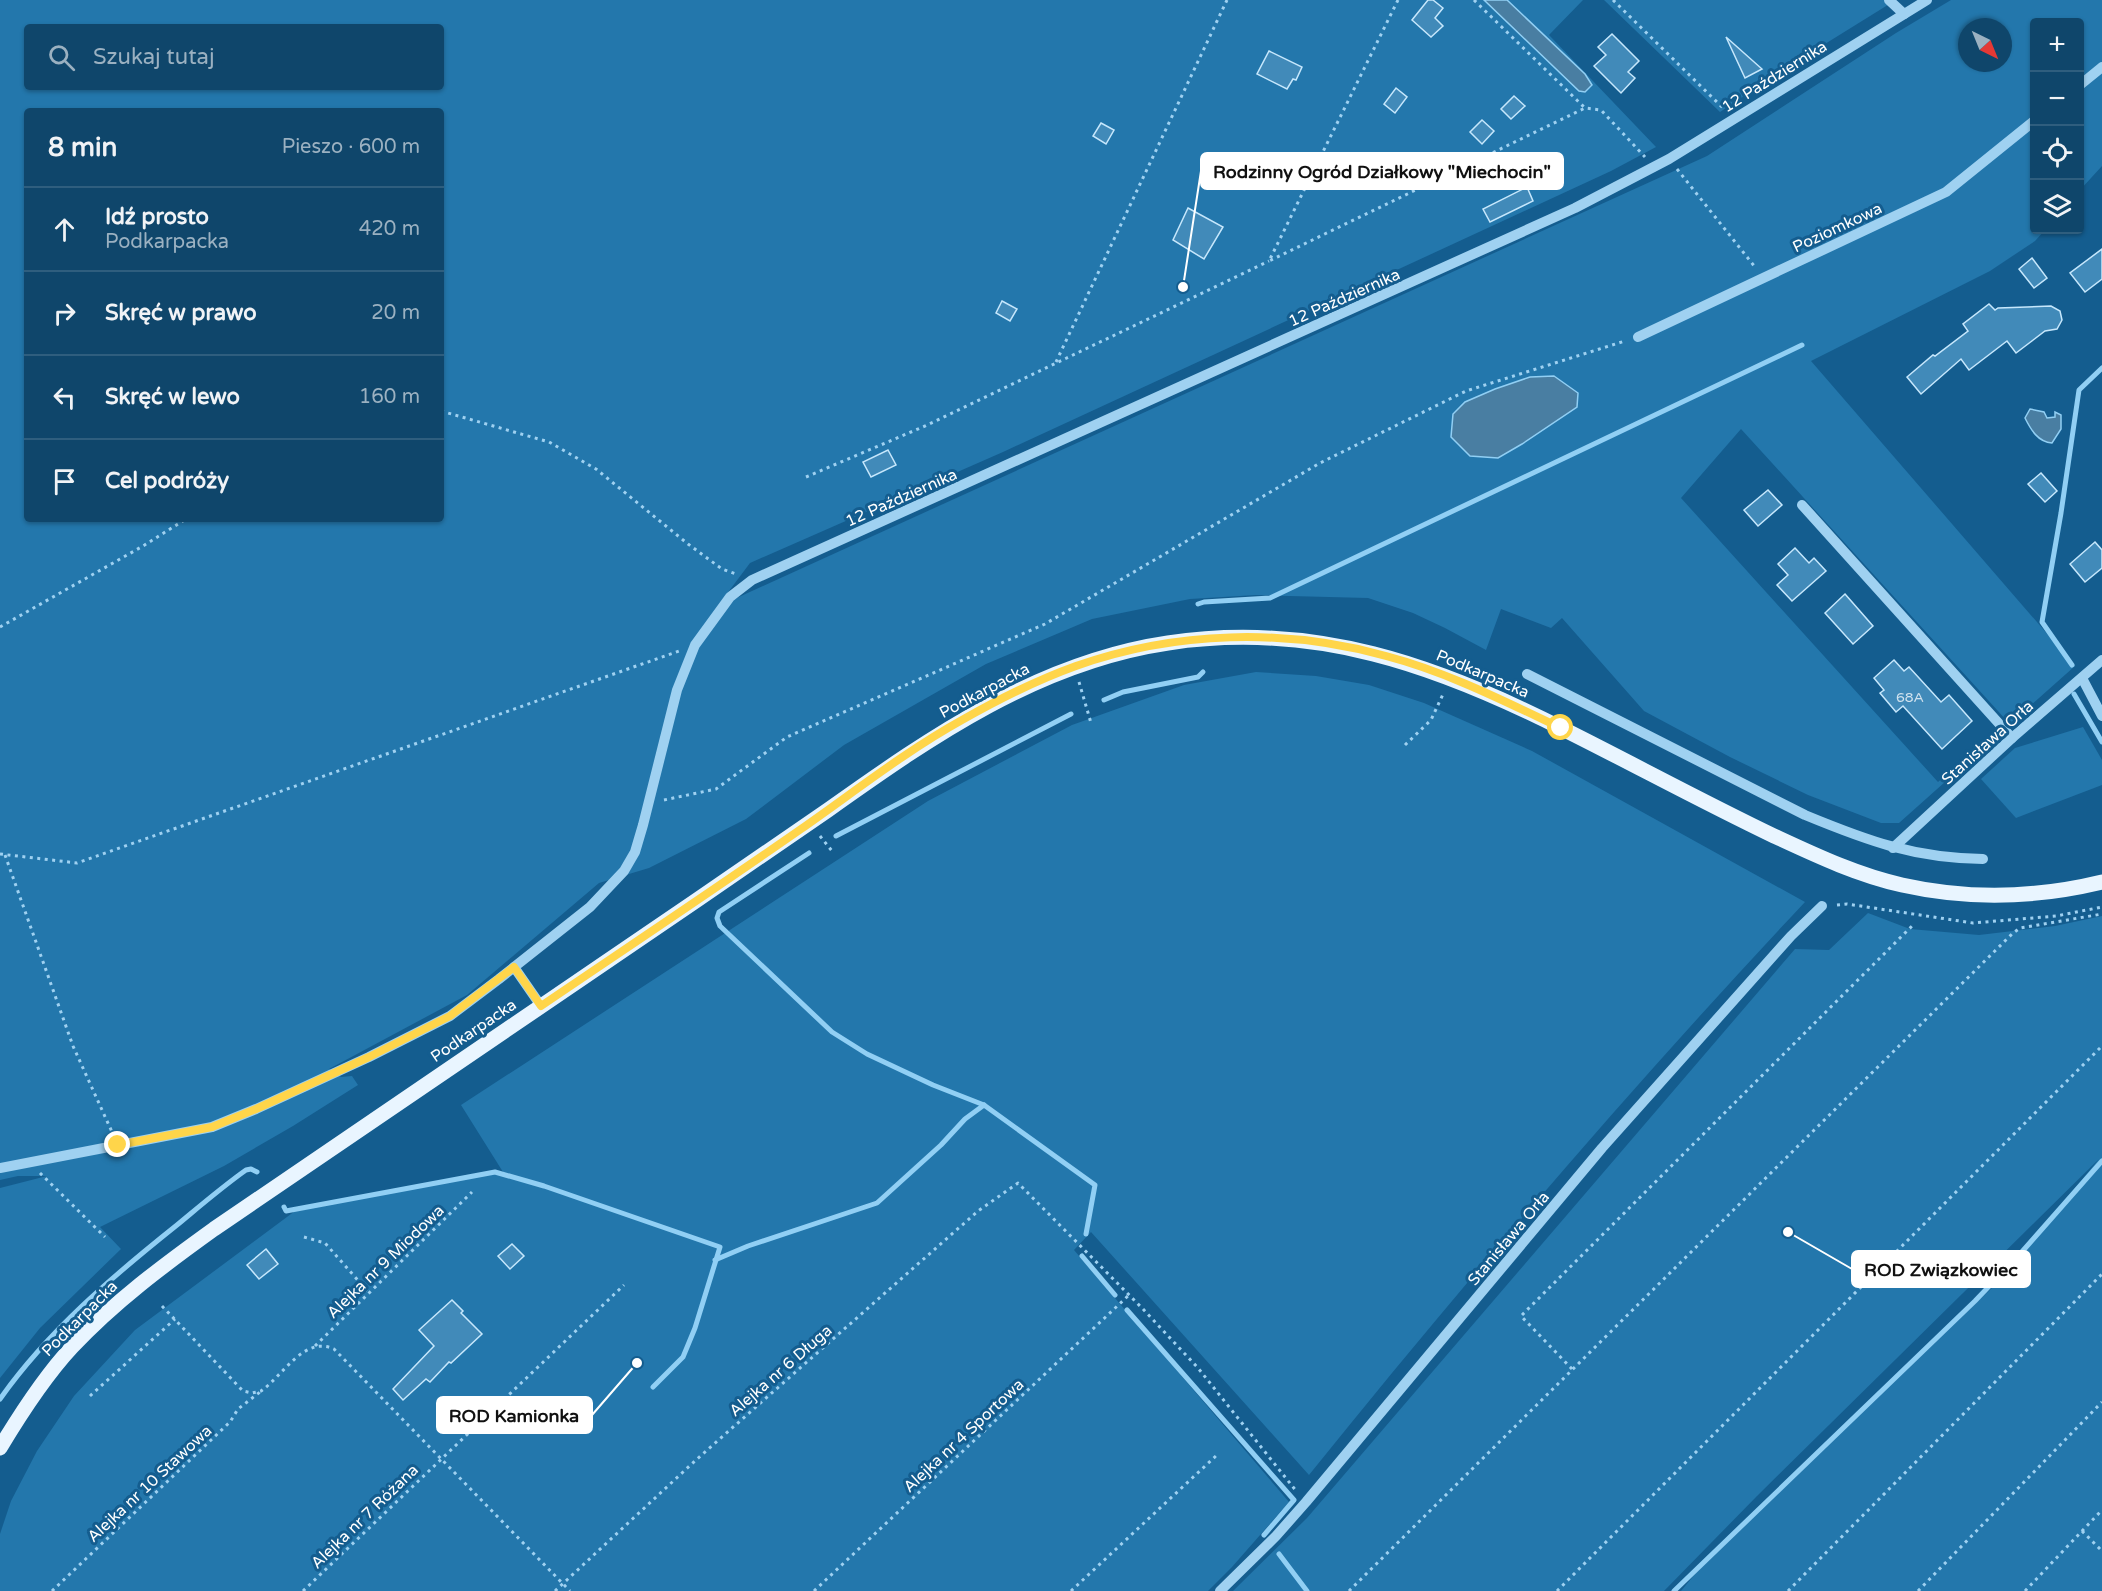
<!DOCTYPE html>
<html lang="pl">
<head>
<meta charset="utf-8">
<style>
	:root { --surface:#0f466b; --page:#184d71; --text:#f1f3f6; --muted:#9bb1c1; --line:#2f5e7e }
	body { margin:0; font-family:"Varela Round",sans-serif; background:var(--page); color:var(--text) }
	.controls { position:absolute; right:18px; top:18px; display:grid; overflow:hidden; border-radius:6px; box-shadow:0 2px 4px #0004 }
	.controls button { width:54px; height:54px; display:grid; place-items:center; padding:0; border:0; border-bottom:2px solid var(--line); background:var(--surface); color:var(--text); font:30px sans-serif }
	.compass { position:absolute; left:1958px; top:18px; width:54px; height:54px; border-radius:50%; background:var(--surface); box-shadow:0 2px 4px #0004; rotate:137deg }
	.stop { position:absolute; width:18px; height:18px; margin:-14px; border:4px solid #ffd54a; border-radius:50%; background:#fff }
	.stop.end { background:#ffd54a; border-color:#fff; box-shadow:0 2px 6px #0008 }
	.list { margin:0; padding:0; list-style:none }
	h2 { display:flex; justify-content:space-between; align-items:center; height:78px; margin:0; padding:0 24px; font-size:26px }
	h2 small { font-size:20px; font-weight:400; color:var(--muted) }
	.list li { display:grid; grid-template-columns:39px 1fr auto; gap:18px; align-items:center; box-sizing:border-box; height:84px; padding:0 24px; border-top:2px solid var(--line) }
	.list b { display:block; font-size:22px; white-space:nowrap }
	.list p { margin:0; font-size:20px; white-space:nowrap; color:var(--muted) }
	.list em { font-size:20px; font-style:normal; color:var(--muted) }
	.icon { flex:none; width:33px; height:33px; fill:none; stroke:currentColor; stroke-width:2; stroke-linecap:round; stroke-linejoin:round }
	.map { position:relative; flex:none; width:2102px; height:1591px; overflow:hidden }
	.search { position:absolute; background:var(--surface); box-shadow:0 2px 4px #0004; left:24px; top:24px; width:420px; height:66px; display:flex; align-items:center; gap:15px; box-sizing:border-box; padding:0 21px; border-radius:6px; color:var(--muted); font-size:22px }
	.panel { position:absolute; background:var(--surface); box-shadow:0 2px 4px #0004; left:24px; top:108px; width:420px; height:414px; border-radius:6px }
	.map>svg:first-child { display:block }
</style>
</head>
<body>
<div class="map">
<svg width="2102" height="1591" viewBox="0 0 2102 1591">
	<rect width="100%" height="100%" fill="#145d8f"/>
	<g fill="#2377ac" fill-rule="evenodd">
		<path d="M 0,0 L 1583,0 L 1549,35 L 1656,147 L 1611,171 L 1003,452 L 750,563 L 717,607 L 1707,156 L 1896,33 L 1951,0 L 2102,0 L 2102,166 L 2080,190 L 2080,22 L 2034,22 L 2034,230 L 2045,230 L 2035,241 L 1990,271 L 1811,361 L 2075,666 L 1899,823 L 1881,823 L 1808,795 L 1730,757 L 1644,711 L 1562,618 L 1551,628 L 1501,609 L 1486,650 L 1445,628 L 1413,613 L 1368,598 L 1256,595 L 1190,599 L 1092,619 L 986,664 L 844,745 L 746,819 L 649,868 L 599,883 L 467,995 L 329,1069 L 341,1077 L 352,1076 L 358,1085 L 293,1126 L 224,1166 L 100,1227 L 121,1249 L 40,1328 L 0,1378 L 0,1188 L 47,1176 L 18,1176 L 0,1180 ZM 27,27 L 441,27 L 441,87 L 27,87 ZM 1967,27 L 2003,27 L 2003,63 L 1967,63 ZM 27,111 L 441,111 L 441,519 L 27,519 ZM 1741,429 L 2008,722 L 1938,782 L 1681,498 Z"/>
		<path d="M 1604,0 L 1888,0 L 1891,3 L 1783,70 L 1720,112 Z"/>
		<path d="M 1256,672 L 1316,676 L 1369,685 L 1424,703 L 1532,751 L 1805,902 C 1632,1086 1467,1279 1309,1475 L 1091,1232 L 1074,1250 L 1289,1502 L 1232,1567 L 1208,1591 L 0,1591 L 0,1534 L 11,1501 L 37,1451 L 74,1396 L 135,1330 L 295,1211 L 503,1172 L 461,1105 L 928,801 L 1072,725 L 1184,685 Z"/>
		<path d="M 2083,727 L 2102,760 L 2102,785 L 2016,818 L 1981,779 L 2015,748 Z"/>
		<path d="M 1868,913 L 1910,929 L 1979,935 L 2055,926 L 2102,916 L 2102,1591 L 1681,1591 L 1695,1574 L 1996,1284 L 2099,1159 L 1757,1496 L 1664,1591 L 1233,1591 L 1307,1518 L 1795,949 L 1829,950 Z"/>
	</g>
	<g fill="#497ea2" stroke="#91cff4" stroke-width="1.5">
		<path d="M 1484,0 L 1507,0 L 1585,74 L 1592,85 L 1585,92 L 1579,91 Z"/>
		<path d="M 1554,376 L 1578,393 L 1577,407 L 1522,444 L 1498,458 L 1470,456 L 1451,437 L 1453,414 L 1465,402 L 1495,389 L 1530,377 Z"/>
		<path d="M 2030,409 L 2044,412 L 2047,418 L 2055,417 L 2055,412 L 2061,415 L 2061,429 L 2052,443 C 2038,442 2031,430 2025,418 Z"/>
	</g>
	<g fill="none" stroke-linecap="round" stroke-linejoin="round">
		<g stroke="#91cff4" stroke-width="5">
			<path d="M 1198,604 L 1204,602 L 1270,598 L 1802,345"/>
			<path d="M 2072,665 L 2042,622 L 2061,513 L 2079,390 L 2102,368"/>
			<path d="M 2074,694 L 2102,742"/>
			<path d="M 1104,700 L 1123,692 L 1198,677 L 1203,672"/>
			<path d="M 836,836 L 1071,714"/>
			<path d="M 809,853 L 719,912 L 717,918 L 720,926 L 832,1032 L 867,1054 L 933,1085 L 984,1105 L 1095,1185 L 1086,1234"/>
			<path d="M 284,1207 L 286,1211 L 495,1172 L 544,1186 L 720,1247 L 695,1328 L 683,1357 L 653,1387"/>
			<path d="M 1082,1256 L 1115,1295"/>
			<path d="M 715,1260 L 748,1246 L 877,1203 L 941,1145 L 965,1119 L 984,1105"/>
			<path d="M 1127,1310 L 1294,1500 L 1264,1535"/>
			<path d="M 0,1399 C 48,1331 113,1276 177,1225 C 200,1206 222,1187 246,1170 L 251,1169 L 257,1172"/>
			<path d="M 1279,1554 L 1307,1591"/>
			<path d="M 1674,1591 L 1975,1301 L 2020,1254 L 2102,1161"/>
		</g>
	</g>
	<g fill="#418ab9" stroke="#c6e7fc" stroke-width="1.5">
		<path d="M 1428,0 L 1433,0 L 1443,8 L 1435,18 L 1443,26 L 1431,37 L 1412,20 Z"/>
		<path d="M 1612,34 L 1639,61 L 1628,72 L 1635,78 L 1621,93 L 1594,66 L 1606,55 L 1598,47 Z"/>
		<path d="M 1726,37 L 1762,69 L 1745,78 Z"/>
		<path d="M 1269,51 L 1302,67 L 1296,80 L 1293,79 L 1287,89 L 1257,74 Z"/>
		<path d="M 1396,88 L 1407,97 L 1395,113 L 1384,104 Z"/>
		<path d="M 1514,96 L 1525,106 L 1511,119 L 1501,109 Z"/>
		<path d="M 1482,120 L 1494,131 L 1482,144 L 1470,132 Z"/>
		<path d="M 1101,123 L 1114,130 L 1106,144 L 1093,136 Z"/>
		<path d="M 1527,187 L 1533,201 L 1490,222 L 1483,209 Z"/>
		<path d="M 1188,208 L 1223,227 L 1204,259 L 1173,240 Z"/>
		<path d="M 2102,249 L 2102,279 L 2085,292 L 2070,273 Z"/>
		<path d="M 2032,258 L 2047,278 L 2034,288 L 2019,269 Z"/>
		<path d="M 1002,301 L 1017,309 L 1010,321 L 996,313 Z"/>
		<path d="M 1989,304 L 1995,310 L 1998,308 L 2051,306 L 2060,311 L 2062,320 L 2057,329 L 2045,331 L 2016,353 L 2007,341 L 1969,370 L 1961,359 L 1921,394 L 1907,377 L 1933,355 L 1935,356 L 1968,331 L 1963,324 Z"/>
		<path d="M 888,450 L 896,465 L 871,477 L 863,462 Z"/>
		<path d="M 2041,473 L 2057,491 L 2045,502 L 2028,484 Z"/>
		<path d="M 1768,490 L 1782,505 L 1758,526 L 1744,510 Z"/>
		<path d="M 2095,542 L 2102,550 L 2102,568 L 2085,582 L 2070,564 Z"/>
		<path d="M 1795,548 L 1809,563 L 1814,558 L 1826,571 L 1792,601 L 1777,585 L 1788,575 L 1778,564 Z"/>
		<path d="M 1845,594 L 1873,626 L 1853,644 L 1825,613 Z"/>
		<path d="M 1894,660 L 1904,671 L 1909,667 L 1941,702 L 1949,695 L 1972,721 L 1942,749 L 1903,706 L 1896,712 L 1880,693 L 1884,690 L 1874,678 Z"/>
		<path d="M 512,1244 L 524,1256 L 510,1269 L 498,1256 Z"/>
		<path d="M 266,1249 L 278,1264 L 259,1279 L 247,1265 Z"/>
		<path d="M 452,1300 L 463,1311 L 461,1313 L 482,1334 L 451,1363 L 449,1362 L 430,1382 L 426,1379 L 403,1400 L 393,1389 L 434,1346 L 419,1330 Z"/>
	</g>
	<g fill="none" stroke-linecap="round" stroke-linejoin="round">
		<g stroke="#9fd1f1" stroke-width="3" stroke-dasharray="3 4.5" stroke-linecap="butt">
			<path d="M 1398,0 L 1269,261 L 1585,108 L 1601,110 L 1645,157"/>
			<path d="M 1474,0 L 1585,108"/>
			<path d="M 1613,0 L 1724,109"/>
			<path d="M 1677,169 L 1755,267"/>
			<path d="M 1056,362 L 1227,0"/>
			<path d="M 441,411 L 549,442 L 596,469 L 688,544 L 722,569 L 736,574"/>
			<path d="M 806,477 L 925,426 L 1269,261"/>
			<path d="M 0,627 L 143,546 L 186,519"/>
			<path d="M 1079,682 L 1091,723"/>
			<path d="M 1405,745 L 1431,720 L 1444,692"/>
			<path d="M 664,800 L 716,789 L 787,737 L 1045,624 L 1320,463 L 1466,391 L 1625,341"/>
			<path d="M 820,836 L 832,851"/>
			<path d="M 0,854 L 77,863 L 679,651"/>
			<path d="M 5,855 L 73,1046 L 112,1132"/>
			<path d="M 1837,905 L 1847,904 L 1973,923 L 2056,916 L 2102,907"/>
			<path d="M 40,1173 L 105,1237"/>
			<path d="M 304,1237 L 325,1243 L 370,1294"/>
			<path d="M 162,1306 L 243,1391 L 252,1393 L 261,1391 C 283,1376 304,1335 334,1349 L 570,1591"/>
			<path d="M 315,1346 L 472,1192"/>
			<path d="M 1572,1369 L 1521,1316 L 1914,924"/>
			<path d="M 90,1396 L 175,1319"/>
			<path d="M 2082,1531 L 2102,1551"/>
			<path d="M 52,1591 L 230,1422 L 238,1409 L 260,1392"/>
			<path d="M 303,1591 L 624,1285"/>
			<path d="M 555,1591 L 697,1459 L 978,1211 L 1018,1183 L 1143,1309 L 1198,1368 L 1297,1492"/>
			<path d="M 814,1591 L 1129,1295"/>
			<path d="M 1071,1591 L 1218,1454"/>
			<path d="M 1349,1591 L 2013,933 L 2020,928 L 2102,914"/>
			<path d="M 1557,1591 L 2102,1046"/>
			<path d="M 1788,1591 L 2102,1274"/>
			<path d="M 1918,1591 L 2102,1402"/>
			<path d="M 2025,1591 L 2102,1510"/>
		</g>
		<g stroke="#9fd1f1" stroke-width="10">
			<path d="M 1889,0 L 1904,14"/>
			<path d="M 2080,85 L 2102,67"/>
			<path d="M 1638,337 L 1946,192 L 2034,121"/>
			<path d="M 1802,505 L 2012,738"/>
			<path d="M 1527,674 L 1805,815 C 1868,841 1914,858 1983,859"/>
			<path d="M 2082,678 L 2102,716"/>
			<path d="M 1893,848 L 2012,738 L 2102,660"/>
			<path d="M 514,967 L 541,1006"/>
			<path d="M 0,1168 L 212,1127 L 256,1109 L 369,1057 L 450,1016 L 499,979 L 590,907 L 624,871 L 635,852 L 643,825 L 677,690 L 695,645 L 730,597 L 752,580 L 1575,208 L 1669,159 L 1927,0"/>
			<path d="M 1220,1591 L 1276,1536 L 1306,1502 L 1602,1148 L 1791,936 L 1822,906"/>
		</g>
		<path stroke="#e9f5ff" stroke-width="15" d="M 0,1448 C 21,1413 44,1377 72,1347 C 114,1302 164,1265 214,1229 C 374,1119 536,1010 697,900 C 741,870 785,840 828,810 C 932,736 1039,662 1168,643 C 1314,621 1437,665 1565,730 C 1635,765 1703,802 1774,836 C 1815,855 1857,875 1902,885 C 1969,900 2036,898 2102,882"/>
	</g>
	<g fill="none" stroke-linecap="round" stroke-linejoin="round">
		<path stroke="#ffd54a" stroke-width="8" d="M 118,1145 L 212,1127 L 256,1109 L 369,1057 L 450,1016 L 514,967 L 541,1006 C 628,947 715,889 801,829 C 854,792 906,751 962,720 C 999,699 1037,680 1076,666 C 1175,631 1285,628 1386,656 C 1447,672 1504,701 1561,728"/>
	</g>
	<g text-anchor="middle" stroke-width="6" stroke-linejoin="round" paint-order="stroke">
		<g font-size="14" fill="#d0e2ee">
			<text x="1910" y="702">68A</text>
		</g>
		<g font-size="16" fill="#fff" stroke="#145d8f">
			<text transform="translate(1774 76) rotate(-32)" y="6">12 Października</text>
			<text transform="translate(1837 227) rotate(-25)" y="6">Poziomkowa</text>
			<text transform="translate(1344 297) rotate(-24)" y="6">12 Października</text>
			<text transform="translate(901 497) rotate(-24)" y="6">12 Października</text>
			<text transform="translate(1483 673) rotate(23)" y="6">Podkarpacka</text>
			<text transform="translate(984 690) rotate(-28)" y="6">Podkarpacka</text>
			<text transform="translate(1987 742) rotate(-42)" y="6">Stanisława Orła</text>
			<text transform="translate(473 1030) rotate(-34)" y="6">Podkarpacka</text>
			<text transform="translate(1508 1238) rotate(-50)" y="6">Stanisława Orła</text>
			<text transform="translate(385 1261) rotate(-44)" y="6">Alejka nr 9 Miodowa</text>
			<text transform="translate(79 1318) rotate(-45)" y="6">Podkarpacka</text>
			<text transform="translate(780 1370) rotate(-41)" y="6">Alejka nr 6 Długa</text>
			<text transform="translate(963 1435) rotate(-43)" y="6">Alejka nr 4 Sportowa</text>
			<text transform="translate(149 1483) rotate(-43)" y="6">Alejka nr 10 Stawowa</text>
			<text transform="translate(364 1516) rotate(-44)" y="6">Alejka nr 7 Różana</text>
		</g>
	</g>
	<path fill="none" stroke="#fff" stroke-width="2" d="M1183 287L1201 171M1788 1232L1852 1269M637 1363L592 1415"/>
	<g fill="#fff" stroke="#145d8f" stroke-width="2">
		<circle cx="1183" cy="287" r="6"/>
		<circle cx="1788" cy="1232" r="6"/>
		<circle cx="637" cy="1363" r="6"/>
	</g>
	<g fill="#fff" stroke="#fff" stroke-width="2">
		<rect x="1201" y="153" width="362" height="36" rx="6"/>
		<rect x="1852" y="1251" width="178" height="36" rx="6"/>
		<rect x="437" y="1397" width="155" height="36" rx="6"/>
	</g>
	<g font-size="18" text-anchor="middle" font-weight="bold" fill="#111">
		<text x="1382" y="178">Rodzinny Ogród Działkowy "Miechocin"</text>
		<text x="1941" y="1276">ROD Związkowiec</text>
		<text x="514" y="1422">ROD Kamionka</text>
	</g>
</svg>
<div class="controls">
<button>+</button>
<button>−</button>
<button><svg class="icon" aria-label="locate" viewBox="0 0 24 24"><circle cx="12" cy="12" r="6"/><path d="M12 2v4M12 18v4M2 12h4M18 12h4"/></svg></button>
<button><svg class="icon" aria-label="layers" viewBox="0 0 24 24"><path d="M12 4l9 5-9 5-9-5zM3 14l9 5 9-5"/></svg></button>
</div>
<svg class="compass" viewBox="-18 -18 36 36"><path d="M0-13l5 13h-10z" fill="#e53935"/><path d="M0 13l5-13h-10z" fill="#9bb1c1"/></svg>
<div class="stop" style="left:1561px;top:728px"></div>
<div class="stop end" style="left:118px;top:1145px"></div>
<div class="search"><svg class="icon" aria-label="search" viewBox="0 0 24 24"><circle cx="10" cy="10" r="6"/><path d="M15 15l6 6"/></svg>Szukaj tutaj</div>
<section class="panel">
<h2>8 min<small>Pieszo · 600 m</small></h2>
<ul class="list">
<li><svg class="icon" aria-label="ahead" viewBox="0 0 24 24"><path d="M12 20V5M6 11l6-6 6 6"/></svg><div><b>Idź prosto</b><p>Podkarpacka</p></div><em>420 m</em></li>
<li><svg class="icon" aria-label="right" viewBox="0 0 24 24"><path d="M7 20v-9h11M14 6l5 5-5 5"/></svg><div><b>Skręć w prawo</b></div><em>20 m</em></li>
<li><svg class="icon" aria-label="left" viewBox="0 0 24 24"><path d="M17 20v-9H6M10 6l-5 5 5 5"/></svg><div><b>Skręć w lewo</b></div><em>160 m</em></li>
<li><svg class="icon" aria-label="arrive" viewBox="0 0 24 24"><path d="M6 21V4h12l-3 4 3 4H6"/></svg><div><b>Cel podróży</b></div></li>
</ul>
</section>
</div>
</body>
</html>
